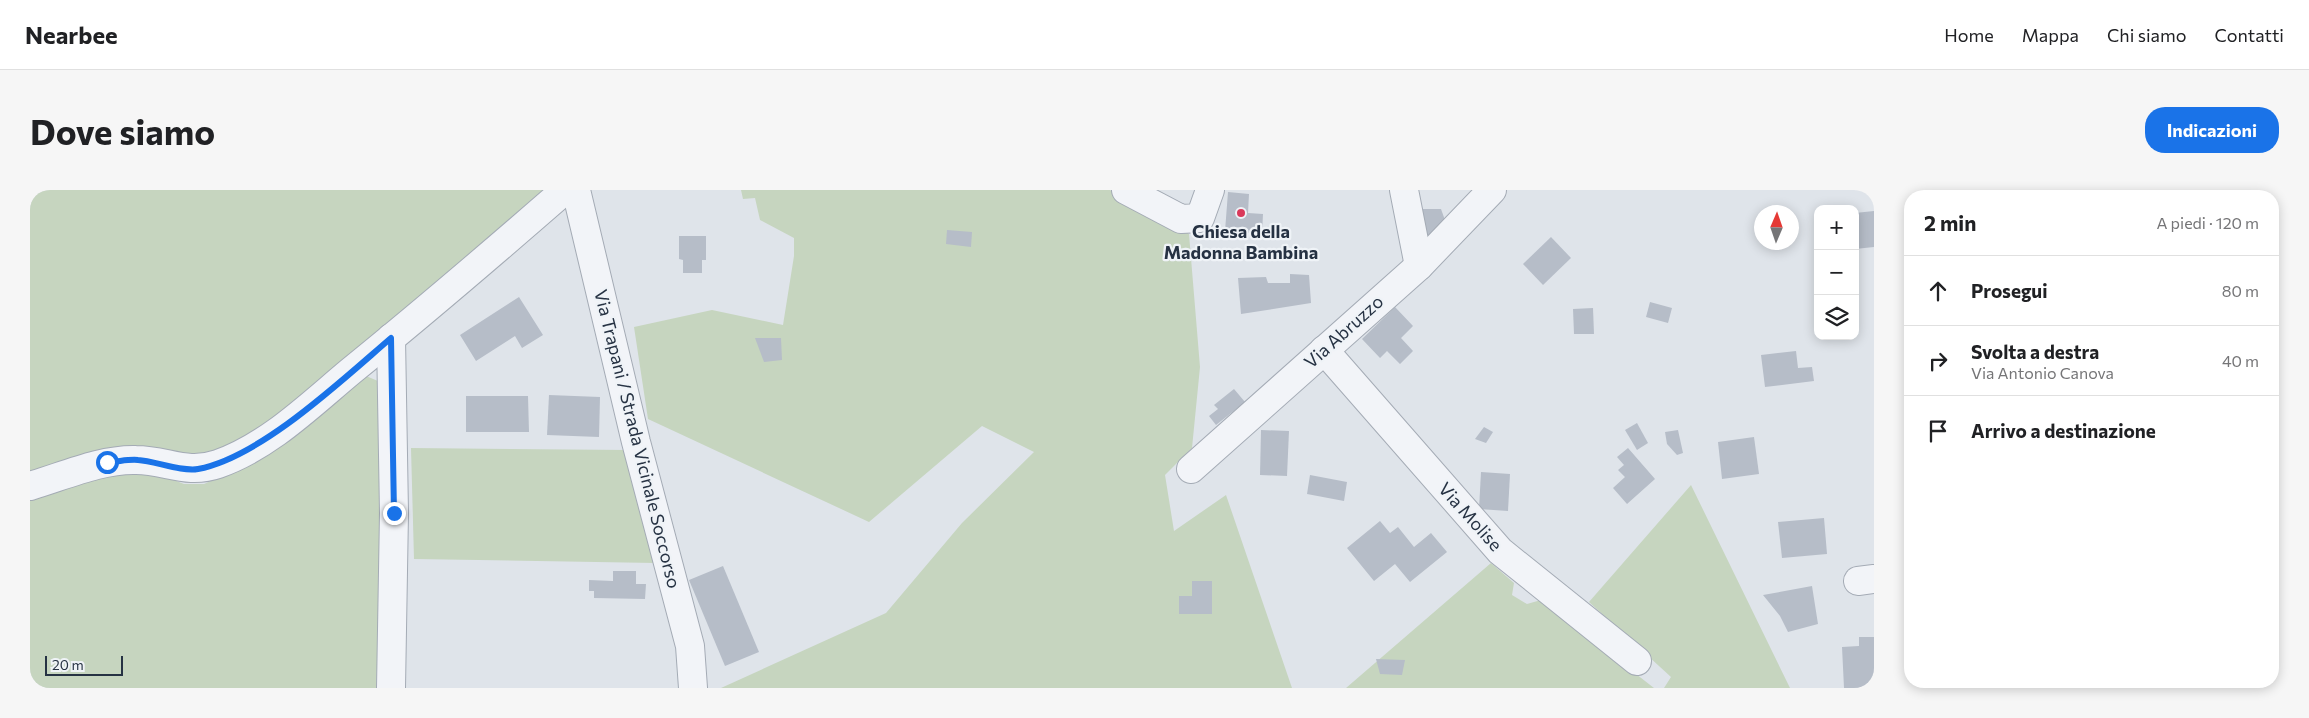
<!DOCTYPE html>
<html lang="it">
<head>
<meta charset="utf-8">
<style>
	:root { --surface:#fff; --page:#f6f6f6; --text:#202124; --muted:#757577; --line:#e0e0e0; --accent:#1a73e8 }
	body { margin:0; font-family:Commissioner,sans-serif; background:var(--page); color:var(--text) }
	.controls { position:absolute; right:15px; top:15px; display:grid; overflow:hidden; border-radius:10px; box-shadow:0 2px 12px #0003 }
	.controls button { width:45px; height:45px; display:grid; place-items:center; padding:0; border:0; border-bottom:1px solid var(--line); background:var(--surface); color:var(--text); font:25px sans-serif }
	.compass { position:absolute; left:1724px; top:15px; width:45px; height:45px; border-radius:50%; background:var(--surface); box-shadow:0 2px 12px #0003; rotate:2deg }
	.scale { position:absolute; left:15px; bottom:12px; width:78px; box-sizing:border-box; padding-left:5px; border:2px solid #263243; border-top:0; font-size:14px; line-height:18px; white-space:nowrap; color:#263243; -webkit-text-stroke:4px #eff3f7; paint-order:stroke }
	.stop { position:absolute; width:15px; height:15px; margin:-11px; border:4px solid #1a73e8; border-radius:50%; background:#fff }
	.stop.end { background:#1a73e8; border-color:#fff; box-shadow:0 1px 5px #0008 }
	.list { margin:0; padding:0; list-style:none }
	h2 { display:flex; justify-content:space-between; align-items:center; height:65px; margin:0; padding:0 20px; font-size:21px }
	h2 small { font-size:16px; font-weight:400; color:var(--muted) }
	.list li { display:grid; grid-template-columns:32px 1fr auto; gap:15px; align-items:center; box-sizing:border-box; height:70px; padding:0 20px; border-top:1px solid var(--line) }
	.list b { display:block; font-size:19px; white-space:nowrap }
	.list p { margin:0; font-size:16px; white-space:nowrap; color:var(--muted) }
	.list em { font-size:16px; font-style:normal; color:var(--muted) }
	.icon { flex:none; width:28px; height:28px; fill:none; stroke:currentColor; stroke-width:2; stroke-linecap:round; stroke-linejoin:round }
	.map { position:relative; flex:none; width:1844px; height:498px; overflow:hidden; border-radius:20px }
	header { display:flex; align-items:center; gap:30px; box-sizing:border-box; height:70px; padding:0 25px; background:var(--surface); border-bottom:1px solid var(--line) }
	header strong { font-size:24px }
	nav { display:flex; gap:28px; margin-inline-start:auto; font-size:18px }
	.intro { display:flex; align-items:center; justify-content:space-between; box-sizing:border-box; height:120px; padding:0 30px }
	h1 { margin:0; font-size:35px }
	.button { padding:12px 22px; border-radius:20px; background:var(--accent); color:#fff; font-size:18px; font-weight:700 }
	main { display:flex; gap:30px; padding:0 30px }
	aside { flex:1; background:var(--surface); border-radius:20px; box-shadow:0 2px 12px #0003 }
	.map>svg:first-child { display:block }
</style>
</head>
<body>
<header>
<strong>Nearbee</strong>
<nav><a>Home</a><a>Mappa</a><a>Chi siamo</a><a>Contatti</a></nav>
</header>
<div class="intro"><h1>Dove siamo</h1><a class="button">Indicazioni</a></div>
<main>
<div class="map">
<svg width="1844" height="498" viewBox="0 0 1844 498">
	<rect width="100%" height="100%" fill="#dfe4ea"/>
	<g fill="#c6d5bf">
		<path d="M 0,0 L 513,0 L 235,242 L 178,265 L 0,283 Z"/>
		<path d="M 711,0 L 1080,0 L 1159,44 L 1170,177 L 1162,258 L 1135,285 L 1144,341 L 1196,305 L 1262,498 L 691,498 L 856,423 L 932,333 L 1004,262 L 952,236 L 839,332 L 618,229 L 604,137 L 682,120 L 753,135 L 764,66 L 764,48 L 730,30 L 725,8 L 713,9 Z"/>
		<path d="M 336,186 L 348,191 L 354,325 L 346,498 L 0,498 L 0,302 L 63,283 L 121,281 L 154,294 L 174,294 L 231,269 Z"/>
		<path d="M 381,258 L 599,260 L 625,373 L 384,369 Z"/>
		<path d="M 1661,295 L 1760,498 L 1634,498 L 1641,487 L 1559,412 Z"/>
		<path d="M 1461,373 L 1484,393 L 1482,405 L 1497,414 L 1511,410 L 1624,498 L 1316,498 Z"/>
	</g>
	<g fill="#b6bdc8">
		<path d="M 1198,2 L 1219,4 L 1218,23 L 1233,24 L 1232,44 L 1195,41 Z"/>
		<path d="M 1389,19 L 1411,19 L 1416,33 L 1396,51 Z"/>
		<path d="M 1844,21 L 1844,57 L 1825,59 L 1825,23 Z"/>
		<path d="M 917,40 L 942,42 L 941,57 L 916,54 Z"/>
		<path d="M 649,46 L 676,46 L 676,70 L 672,70 L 672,83 L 653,83 L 653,70 L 649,69 Z"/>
		<path d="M 1521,47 L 1541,68 L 1513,95 L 1493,74 Z"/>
		<path d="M 1260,84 L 1279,85 L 1281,113 L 1211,124 L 1208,88 L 1236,87 L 1238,93 L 1260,93 Z"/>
		<path d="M 489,107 L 513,145 L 492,158 L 485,146 L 446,171 L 430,145 Z"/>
		<path d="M 1620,112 L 1642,118 L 1638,133 L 1616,127 Z"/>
		<path d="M 1365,117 L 1383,136 L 1371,148 L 1383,161 L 1370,174 L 1357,161 L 1350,168 L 1332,149 Z"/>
		<path d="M 1563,118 L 1564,144 L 1544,144 L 1543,119 Z"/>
		<path d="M 725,148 L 751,148 L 752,170 L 734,172 Z"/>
		<path d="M 1766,161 L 1768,178 L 1782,177 L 1784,191 L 1735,197 L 1731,165 Z"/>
		<path d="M 1204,199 L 1215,212 L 1186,235 L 1179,226 L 1188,219 L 1184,215 Z"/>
		<path d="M 519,205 L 570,207 L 569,247 L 517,245 Z"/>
		<path d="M 436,206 L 498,206 L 499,242 L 436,242 Z"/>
		<path d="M 1607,233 L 1618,253 L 1607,260 L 1595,240 Z"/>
		<path d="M 1454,237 L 1463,242 L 1456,253 L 1445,249 Z"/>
		<path d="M 1231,240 L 1259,241 L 1257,286 L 1230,285 Z"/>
		<path d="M 1648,240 L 1653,263 L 1647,265 L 1637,254 L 1635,242 Z"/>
		<path d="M 1724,247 L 1729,284 L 1692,289 L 1688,252 Z"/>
		<path d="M 1598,258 L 1625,289 L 1597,314 L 1583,298 L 1595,287 L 1588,280 L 1594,275 L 1587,267 Z"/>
		<path d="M 1451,282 L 1480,284 L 1478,321 L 1449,319 Z"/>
		<path d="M 1280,285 L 1317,292 L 1314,311 L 1277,304 Z"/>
		<path d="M 1794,328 L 1797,364 L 1752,368 L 1748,332 Z"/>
		<path d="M 1350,331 L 1360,343 L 1368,337 L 1384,357 L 1401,343 L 1417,362 L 1380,392 L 1365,374 L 1344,391 L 1317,358 Z"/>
		<path d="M 693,376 L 729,462 L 695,476 L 659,390 Z"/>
		<path d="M 583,381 L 606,381 L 606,394 L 616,394 L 615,409 L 564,408 L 564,401 L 559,401 L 559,390 L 583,391 Z"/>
		<path d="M 1162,391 L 1182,391 L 1182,424 L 1149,424 L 1149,406 L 1162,406 Z"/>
		<path d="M 1782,396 L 1788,434 L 1758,442 L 1750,426 L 1733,405 Z"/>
		<path d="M 1829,447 L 1844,447 L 1844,498 L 1814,498 L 1812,457 L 1829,456 Z"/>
		<path d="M 1346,469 L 1375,470 L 1372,485 L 1350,484 Z"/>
	</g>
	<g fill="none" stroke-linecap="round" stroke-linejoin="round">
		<defs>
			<g id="minor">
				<path d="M 546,0 L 606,252 L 660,456 L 663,498"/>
				<path d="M 1096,0 L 1151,29 L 1170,28 L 1180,0"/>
				<path d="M 1374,0 L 1389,76"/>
				<path d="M 1294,160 L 1470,361 L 1607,471"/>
				<path d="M 1161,279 L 1389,76 L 1462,0"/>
				<path d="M 0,296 C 34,286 71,269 106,270 C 137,270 156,285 188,274 C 239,256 280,215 321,181 C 394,122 465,61 535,0"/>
				<path d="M 1828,391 L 1844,389"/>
				<path d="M 361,498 L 364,323 L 361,148"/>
			</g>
		</defs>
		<use href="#minor" stroke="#a4abb5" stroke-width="30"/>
		<use href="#minor" stroke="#f2f4f8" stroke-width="28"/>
	</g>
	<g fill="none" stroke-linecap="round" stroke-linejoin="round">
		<path stroke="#1a73e8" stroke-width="6" d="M 77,272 C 87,272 98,269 108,270 C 125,271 151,282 168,279 C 231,267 312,190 361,148 L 364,323"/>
	</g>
	<circle fill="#da395a" stroke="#eff3f7" stroke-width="2" cx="1211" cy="23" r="5"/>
	<g text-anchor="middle" stroke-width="4.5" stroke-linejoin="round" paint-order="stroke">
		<g font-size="18" font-weight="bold" fill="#263243" stroke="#eff3f7">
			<text x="1211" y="48">Chiesa della<tspan x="1211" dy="21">Madonna Bambina</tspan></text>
		</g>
		<g font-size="18" fill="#263243" stroke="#eff3f7">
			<text transform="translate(1314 142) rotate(-42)" y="6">Via Abruzzo</text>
			<text transform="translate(607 249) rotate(76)" y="6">Via Trapani / Strada Vicinale Soccorso</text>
			<text transform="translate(1440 327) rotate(48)" y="6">Via Molise</text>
		</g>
	</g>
</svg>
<div class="controls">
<button>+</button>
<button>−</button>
<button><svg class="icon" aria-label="layers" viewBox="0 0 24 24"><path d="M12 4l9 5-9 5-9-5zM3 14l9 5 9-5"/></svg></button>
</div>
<svg class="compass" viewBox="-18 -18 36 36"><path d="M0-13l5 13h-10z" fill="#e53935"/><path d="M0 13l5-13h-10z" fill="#757577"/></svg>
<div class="scale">20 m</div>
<div class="stop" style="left:77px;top:272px"></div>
<div class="stop end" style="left:364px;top:323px"></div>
</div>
<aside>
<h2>2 min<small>A piedi · 120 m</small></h2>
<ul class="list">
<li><svg class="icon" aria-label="ahead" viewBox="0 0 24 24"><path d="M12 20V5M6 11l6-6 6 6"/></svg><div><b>Prosegui</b></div><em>80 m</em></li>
<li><svg class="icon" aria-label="right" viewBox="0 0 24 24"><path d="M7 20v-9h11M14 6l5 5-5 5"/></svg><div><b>Svolta a destra</b><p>Via Antonio Canova</p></div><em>40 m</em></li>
<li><svg class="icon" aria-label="arrive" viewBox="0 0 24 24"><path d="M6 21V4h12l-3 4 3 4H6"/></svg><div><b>Arrivo a destinazione</b></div></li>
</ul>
</aside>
</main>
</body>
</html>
